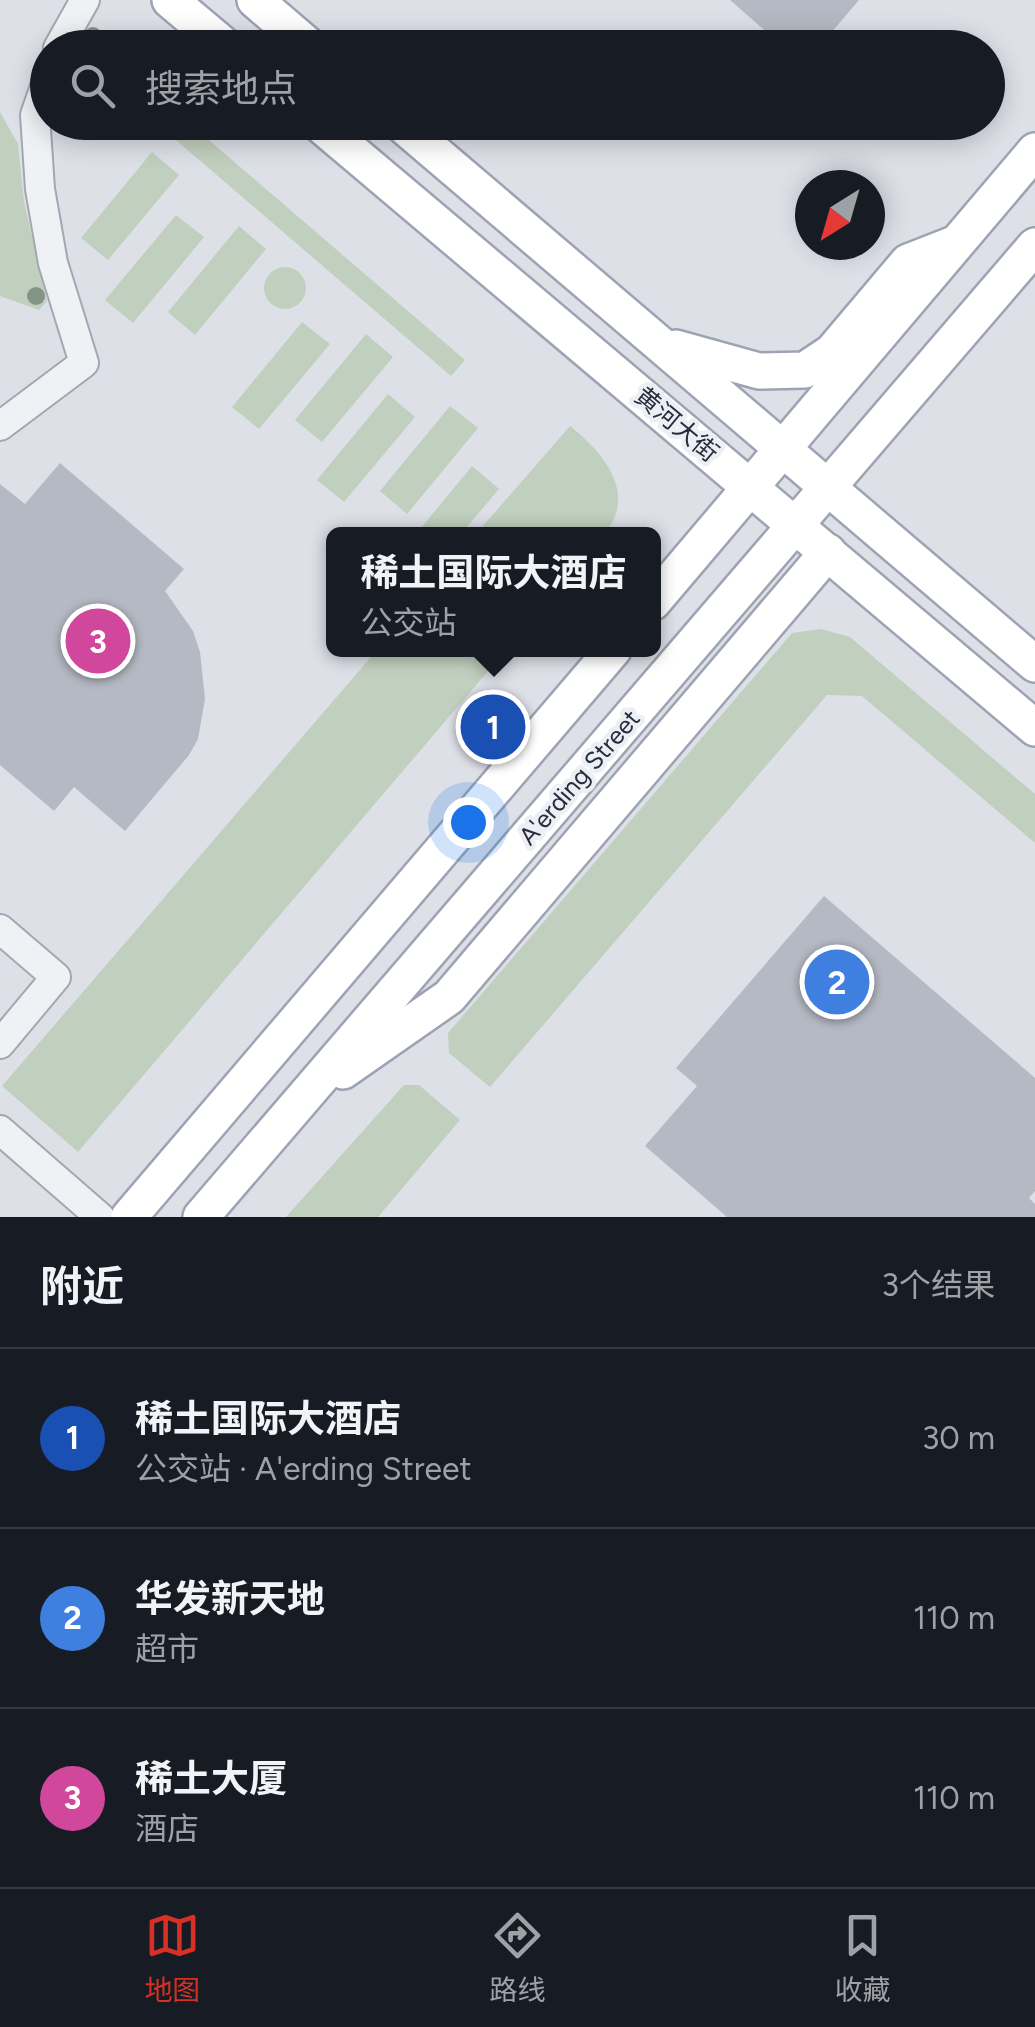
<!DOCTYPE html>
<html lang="zh">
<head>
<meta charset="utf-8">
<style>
	:root { --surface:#171b24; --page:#242831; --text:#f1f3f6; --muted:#9ea1a6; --line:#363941; --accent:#d93025 }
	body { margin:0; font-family:Figtree,"Noto Sans SC",sans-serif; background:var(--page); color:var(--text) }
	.compass { position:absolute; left:795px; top:170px; width:90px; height:90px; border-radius:50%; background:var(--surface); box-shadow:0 5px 25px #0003; rotate:217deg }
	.you { position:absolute; left:468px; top:822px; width:35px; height:35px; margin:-25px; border:8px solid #fff; border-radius:50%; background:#1a73e8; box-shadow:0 0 0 15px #1a73e833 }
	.badge { display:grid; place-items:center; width:65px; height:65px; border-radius:50%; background:var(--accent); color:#fff; font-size:32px; font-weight:700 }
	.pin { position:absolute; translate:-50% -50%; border:5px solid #fff; box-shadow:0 2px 10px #0006 }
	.popup { position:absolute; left:326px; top:527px; width:335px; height:130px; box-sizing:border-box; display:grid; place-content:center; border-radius:15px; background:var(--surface); filter:drop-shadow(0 2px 8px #0005); font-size:32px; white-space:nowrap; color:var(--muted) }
	.popup b { font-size:38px; color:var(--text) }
	.popup::after { content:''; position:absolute; left:50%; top:100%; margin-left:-20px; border:20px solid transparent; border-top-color:var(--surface) }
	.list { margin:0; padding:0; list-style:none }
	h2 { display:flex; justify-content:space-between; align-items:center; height:130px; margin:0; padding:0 40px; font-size:42px }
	h2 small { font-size:32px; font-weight:400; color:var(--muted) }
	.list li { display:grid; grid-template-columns:65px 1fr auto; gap:30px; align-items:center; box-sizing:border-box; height:180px; padding:0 40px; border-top:2px solid var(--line) }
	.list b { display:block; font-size:38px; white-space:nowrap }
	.list p { margin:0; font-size:32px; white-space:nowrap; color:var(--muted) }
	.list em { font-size:32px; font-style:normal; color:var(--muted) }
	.icon { flex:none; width:55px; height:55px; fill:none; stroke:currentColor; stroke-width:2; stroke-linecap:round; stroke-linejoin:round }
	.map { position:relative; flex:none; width:1035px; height:1217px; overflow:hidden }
	.search { position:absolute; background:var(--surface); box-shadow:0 5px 25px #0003; left:30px; right:30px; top:30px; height:110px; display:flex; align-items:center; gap:25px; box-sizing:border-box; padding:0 35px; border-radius:55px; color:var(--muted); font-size:38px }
	.sheet { height:670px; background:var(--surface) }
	nav { display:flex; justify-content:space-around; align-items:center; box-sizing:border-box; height:140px; border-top:2px solid var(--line); background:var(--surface); font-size:28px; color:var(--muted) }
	nav a { display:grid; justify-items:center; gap:5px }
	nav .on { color:var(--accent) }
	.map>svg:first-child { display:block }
</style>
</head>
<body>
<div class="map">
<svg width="1035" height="1217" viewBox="0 0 1035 1217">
	<rect width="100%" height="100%" fill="#dde0e7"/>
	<g fill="#c1d0be">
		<path d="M 0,112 L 18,144 L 24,202 L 47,301 L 39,310 L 0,296 Z"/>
		<path d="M 181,123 L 189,123 L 465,360 L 451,376 L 170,135 Z"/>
		<path d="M 152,152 L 179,175 L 108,260 L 81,238 Z"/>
		<path d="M 176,215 L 204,237 L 133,323 L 105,300 Z"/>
		<path d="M 239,226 L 266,249 L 195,335 L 168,312 Z"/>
		<circle cx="285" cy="288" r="21"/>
		<path d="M 302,322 L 330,344 L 259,429 L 232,407 Z"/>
		<path d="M 366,334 L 393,357 L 322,442 L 295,420 Z"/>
		<path d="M 388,394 L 415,417 L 344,502 L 317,480 Z"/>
		<path d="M 450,406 L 478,428 L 407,514 L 380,491 Z"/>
		<path d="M 570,426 C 602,451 639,494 604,534 L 476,534 Z"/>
		<path d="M 472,466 L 499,489 L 461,534 L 416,534 Z"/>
		<path d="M 821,629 L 850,637 L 1035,794 L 1035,843 L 862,696 L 827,695 L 490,1087 L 449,1053 L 448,1033 L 792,633 Z"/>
		<path d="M 377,650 L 506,650 L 78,1152 L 2,1086 Z"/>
		<path d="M 404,1085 L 419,1085 L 460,1120 L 378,1217 L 286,1217 Z"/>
	</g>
	<g fill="#b5b9c3">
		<path d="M 730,0 L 859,0 L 818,48 L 785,48 Z"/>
		<path d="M 60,463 L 184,569 L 165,591 L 193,631 L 200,652 L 205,699 L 198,739 L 189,755 L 125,831 L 74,787 L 54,811 L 0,765 L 0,484 L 25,504 Z"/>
		<path d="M 824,896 L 1035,1078 L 1035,1191 L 1029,1198 L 1035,1204 L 1035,1217 L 727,1217 L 645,1146 L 697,1086 L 676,1068 Z"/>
	</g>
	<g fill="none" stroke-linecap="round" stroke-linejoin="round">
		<defs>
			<g id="minor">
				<path d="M 58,48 L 85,0"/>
				<path d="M 0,426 L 84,363 L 53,263 L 40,189 L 35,115 L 48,78"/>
				<path d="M 0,929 L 56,977 L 0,1044"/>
				<path d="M 0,1130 L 100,1217"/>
			</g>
			<g id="major">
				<path d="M 170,0 L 227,48"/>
				<path d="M 255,0 L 311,48"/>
				<path d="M 317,122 L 1035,728"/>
				<path d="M 399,122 L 1035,664"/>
				<path d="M 676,348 L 759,371 L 805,370 L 832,352 L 908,262 L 954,244"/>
				<path d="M 653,602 L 1035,151"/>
				<path d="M 343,1071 L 449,997 L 828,552"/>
				<path d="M 129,1217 L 613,650"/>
				<path d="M 201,1217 L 1035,246"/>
			</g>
		</defs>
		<use href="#minor" stroke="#a3a7b1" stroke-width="32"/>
		<use href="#major" stroke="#9da3b2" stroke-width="40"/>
		<use href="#minor" stroke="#f0f1f5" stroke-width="28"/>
		<use href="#major" stroke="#fff" stroke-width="35"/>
	</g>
	<g fill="#829585">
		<circle cx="93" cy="36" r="9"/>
		<circle cx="36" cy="296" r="9"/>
	</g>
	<g text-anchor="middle" stroke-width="9" stroke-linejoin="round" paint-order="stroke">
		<g font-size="25" fill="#272d3d" stroke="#eceff4">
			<text transform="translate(677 424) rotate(40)" y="9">黄河大街</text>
			<text transform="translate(579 777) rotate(-49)" y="9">A'erding Street</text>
		</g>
	</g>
</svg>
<svg class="compass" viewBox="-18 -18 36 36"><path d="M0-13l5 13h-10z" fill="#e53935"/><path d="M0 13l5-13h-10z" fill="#9ea1a6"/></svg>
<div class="you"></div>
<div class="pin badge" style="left:493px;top:727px;background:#1a4fb4">1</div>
<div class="popup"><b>稀土国际大酒店</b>公交站</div>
<div class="pin badge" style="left:837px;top:982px;background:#3f7fe0">2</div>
<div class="pin badge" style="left:98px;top:641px;background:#d1479c">3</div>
<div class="search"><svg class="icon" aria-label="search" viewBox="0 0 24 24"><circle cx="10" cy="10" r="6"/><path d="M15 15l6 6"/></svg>搜索地点</div>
</div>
<section class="sheet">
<h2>附近<small>3个结果</small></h2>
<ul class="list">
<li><span class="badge" style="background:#1a4fb4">1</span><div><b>稀土国际大酒店</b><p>公交站 · A'erding Street</p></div><em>30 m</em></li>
<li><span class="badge" style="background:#3f7fe0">2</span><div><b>华发新天地</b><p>超市</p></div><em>110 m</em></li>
<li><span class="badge" style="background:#d1479c">3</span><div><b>稀土大厦</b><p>酒店</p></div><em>110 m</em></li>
</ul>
</section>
<nav>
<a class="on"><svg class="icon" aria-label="map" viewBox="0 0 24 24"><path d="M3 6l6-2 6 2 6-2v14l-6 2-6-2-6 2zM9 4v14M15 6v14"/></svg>地图</a>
<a><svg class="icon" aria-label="directions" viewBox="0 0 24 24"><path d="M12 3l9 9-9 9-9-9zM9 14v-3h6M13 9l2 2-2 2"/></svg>路线</a>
<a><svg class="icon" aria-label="saved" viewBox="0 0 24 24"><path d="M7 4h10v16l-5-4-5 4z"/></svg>收藏</a>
</nav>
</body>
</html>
